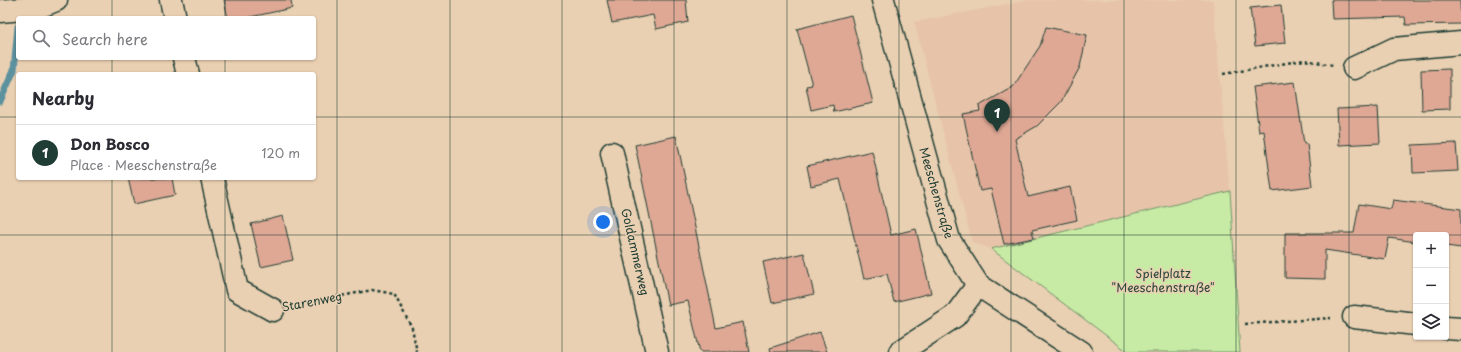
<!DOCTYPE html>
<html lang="en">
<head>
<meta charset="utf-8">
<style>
	:root { --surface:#fff; --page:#f2f2f3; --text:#2b2b33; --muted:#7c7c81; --line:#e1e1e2; --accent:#1f3d34 }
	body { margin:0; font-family:"Playpen Sans",sans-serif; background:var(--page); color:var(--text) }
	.controls { position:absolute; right:12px; bottom:12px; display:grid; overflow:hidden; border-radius:4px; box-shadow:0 1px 3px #0004 }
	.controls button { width:36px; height:36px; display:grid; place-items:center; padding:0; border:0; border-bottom:1px solid var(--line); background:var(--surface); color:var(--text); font:20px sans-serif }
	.you { position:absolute; left:603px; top:222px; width:14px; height:14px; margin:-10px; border:3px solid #fff; border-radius:50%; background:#1a73e8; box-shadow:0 0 0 6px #1a73e833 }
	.badge { display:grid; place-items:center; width:26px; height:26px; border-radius:50%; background:var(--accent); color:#fff; font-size:13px; font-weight:700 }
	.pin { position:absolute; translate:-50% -33px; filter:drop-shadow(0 1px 2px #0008) }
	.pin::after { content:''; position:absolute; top:21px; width:14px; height:12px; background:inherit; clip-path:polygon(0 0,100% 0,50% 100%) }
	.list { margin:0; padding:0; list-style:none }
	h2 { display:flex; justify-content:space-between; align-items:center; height:52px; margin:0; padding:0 16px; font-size:17px }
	h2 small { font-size:13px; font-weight:400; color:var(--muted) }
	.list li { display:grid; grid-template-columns:26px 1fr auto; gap:12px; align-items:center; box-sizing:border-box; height:56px; padding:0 16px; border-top:1px solid var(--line) }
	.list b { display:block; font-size:15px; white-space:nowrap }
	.list p { margin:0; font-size:13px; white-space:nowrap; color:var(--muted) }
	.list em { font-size:13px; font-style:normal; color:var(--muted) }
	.icon { flex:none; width:22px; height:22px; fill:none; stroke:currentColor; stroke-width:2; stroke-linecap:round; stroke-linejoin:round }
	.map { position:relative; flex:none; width:1461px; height:352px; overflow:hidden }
	.search { position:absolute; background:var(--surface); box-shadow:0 1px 3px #0004; left:16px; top:16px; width:300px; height:44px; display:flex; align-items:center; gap:10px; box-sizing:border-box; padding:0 14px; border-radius:4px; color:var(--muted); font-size:15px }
	.panel { position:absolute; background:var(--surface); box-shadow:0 1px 3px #0004; left:16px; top:72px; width:300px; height:108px; border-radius:4px }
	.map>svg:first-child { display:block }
</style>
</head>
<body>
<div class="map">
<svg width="1461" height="352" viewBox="0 0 1461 352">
	<rect width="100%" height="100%" fill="#ead0b2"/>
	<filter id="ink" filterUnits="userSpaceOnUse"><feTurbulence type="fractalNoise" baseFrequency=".025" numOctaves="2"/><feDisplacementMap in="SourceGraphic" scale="8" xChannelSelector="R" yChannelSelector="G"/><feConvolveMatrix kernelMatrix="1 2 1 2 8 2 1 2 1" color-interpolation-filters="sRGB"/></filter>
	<g filter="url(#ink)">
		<path fill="#e7c4a9" d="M 1028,0 L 1213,0 L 1230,191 L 991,249 L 972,242 L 914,22 Z"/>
		<path fill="#c7eaa4" stroke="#73946c" d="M 1230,191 L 1240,352 L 1128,352 L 991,249 Z"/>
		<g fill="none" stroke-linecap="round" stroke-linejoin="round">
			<path stroke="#5c919e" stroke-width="7" d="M 0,101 L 14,70 L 18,27"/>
		</g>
		<g fill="#dfa895" stroke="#1f3d34">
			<path d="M 224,0 L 291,0 L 292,8 L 246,18 L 228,18 Z"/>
			<path d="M 607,0 L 686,0 L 688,22 L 656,29 L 653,15 L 612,23 Z"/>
			<path d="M 1331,0 L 1460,0 L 1461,24 L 1406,25 L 1405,17 L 1332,19 Z"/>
			<path d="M 1281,5 L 1285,43 L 1255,46 L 1250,8 Z"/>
			<path d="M 851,15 L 873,103 L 834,112 L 833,105 L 811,110 L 806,86 L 812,85 L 797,29 Z"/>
			<path d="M 1046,27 L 1087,35 L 1080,67 L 1061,102 L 1037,126 L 1015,139 L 1028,197 L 1070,187 L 1077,220 L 1032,230 L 1034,238 L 1004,244 L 991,189 L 980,191 L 963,114 L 980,111 L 979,106 L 1013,87 L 1040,46 Z"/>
			<path d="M 1450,69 L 1450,109 L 1422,110 L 1421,70 Z"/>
			<path d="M 1295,82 L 1304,144 L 1307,144 L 1312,186 L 1272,191 L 1264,131 L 1259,132 L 1253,87 Z"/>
			<path d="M 1378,107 L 1380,143 L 1339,145 L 1337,109 Z"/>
			<path d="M 676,136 L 716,328 L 743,322 L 749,352 L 700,352 L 688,301 L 668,305 L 635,145 Z"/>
			<path d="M 1456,143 L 1458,171 L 1413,173 L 1412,145 Z"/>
			<path d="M 872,151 L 891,235 L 916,229 L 931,293 L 894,302 L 887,274 L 864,279 L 840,179 L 811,186 L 807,166 Z"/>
			<path d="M 128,178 L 172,178 L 175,195 L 134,204 Z"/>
			<path d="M 1393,200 L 1461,209 L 1461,248 L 1446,246 L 1446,235 L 1416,235 L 1416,242 L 1389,238 L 1385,259 L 1325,250 L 1325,279 L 1285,278 L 1285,233 L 1354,233 L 1359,204 L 1391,209 Z"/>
			<path d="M 283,216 L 293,260 L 261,267 L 251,224 Z"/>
			<path d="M 804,253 L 814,294 L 772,303 L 763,262 Z"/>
			<path d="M 820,332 L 827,352 L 771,352 L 770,348 Z"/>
		</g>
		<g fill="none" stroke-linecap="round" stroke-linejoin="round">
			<defs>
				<g id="minor">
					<path d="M 171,0 L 175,18"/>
					<path d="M 883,0 L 949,240 L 978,285 L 1081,352"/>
					<path d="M 0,11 L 36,8 L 56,0"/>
					<path d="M 184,58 L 188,74"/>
					<path d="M 1354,68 L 1394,49 L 1461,43"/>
					<path d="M 612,153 L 657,352"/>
					<path d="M 212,178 L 237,290 L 273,310"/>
					<path d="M 1354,317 L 1416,324"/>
					<path d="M 1446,328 L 1461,329"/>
					<path d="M 900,352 L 955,316 L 978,285"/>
				</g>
			</defs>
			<use href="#minor" stroke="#1f3d34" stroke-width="25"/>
			<g stroke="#1f3d34" stroke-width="2.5" stroke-dasharray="3 3" stroke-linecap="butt">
				<path d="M 1223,74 L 1304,60 L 1333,65"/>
				<path d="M 295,305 L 372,290 L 394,294 L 412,328 L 417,352"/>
				<path d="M 1245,324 L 1331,318"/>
			</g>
			<use href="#minor" stroke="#ead0b2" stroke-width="22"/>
		</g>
	</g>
	<path fill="none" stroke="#1f3d34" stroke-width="1" stroke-opacity="0.55" d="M 112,0 L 112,18M 225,0 L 225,18M 337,0 L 337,352M 450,0 L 450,352M 562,0 L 562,352M 674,0 L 674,352M 787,0 L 787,352M 899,0 L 899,352M 1011,0 L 1011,352M 1124,0 L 1124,352M 1236,0 L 1236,352M 1349,0 L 1349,352M 112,58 L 112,74M 225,58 L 225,74M 0,117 L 18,117M 314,117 L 1461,117M 112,178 L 112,352M 225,178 L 225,352M 0,235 L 1461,235"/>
	<g text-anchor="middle" stroke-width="3" stroke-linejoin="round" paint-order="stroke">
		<g font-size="12" fill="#1f3d34" stroke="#ead0b2">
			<text transform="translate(936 193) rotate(74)" y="4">Meeschenstraße</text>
			<text transform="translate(635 252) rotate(77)" y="4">Goldammerweg</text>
			<text transform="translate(312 302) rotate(-11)" y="4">Starenweg</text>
		</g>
		<g font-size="12" fill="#27463a" stroke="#ead0b2">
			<text x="1163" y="278">Spielplatz<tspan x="1163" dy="14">"Meeschenstraße"</tspan></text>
		</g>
	</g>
</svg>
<div class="controls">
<button>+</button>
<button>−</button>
<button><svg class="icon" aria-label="layers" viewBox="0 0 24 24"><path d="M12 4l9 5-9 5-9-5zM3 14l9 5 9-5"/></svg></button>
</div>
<div class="you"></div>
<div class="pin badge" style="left:997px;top:132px">1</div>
<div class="search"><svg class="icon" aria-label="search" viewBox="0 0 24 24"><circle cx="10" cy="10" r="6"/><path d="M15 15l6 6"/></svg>Search here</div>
<section class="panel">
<h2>Nearby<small></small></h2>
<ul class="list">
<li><span class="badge">1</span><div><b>Don Bosco</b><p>Place · Meeschenstraße</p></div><em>120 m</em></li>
</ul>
</section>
</div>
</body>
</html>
